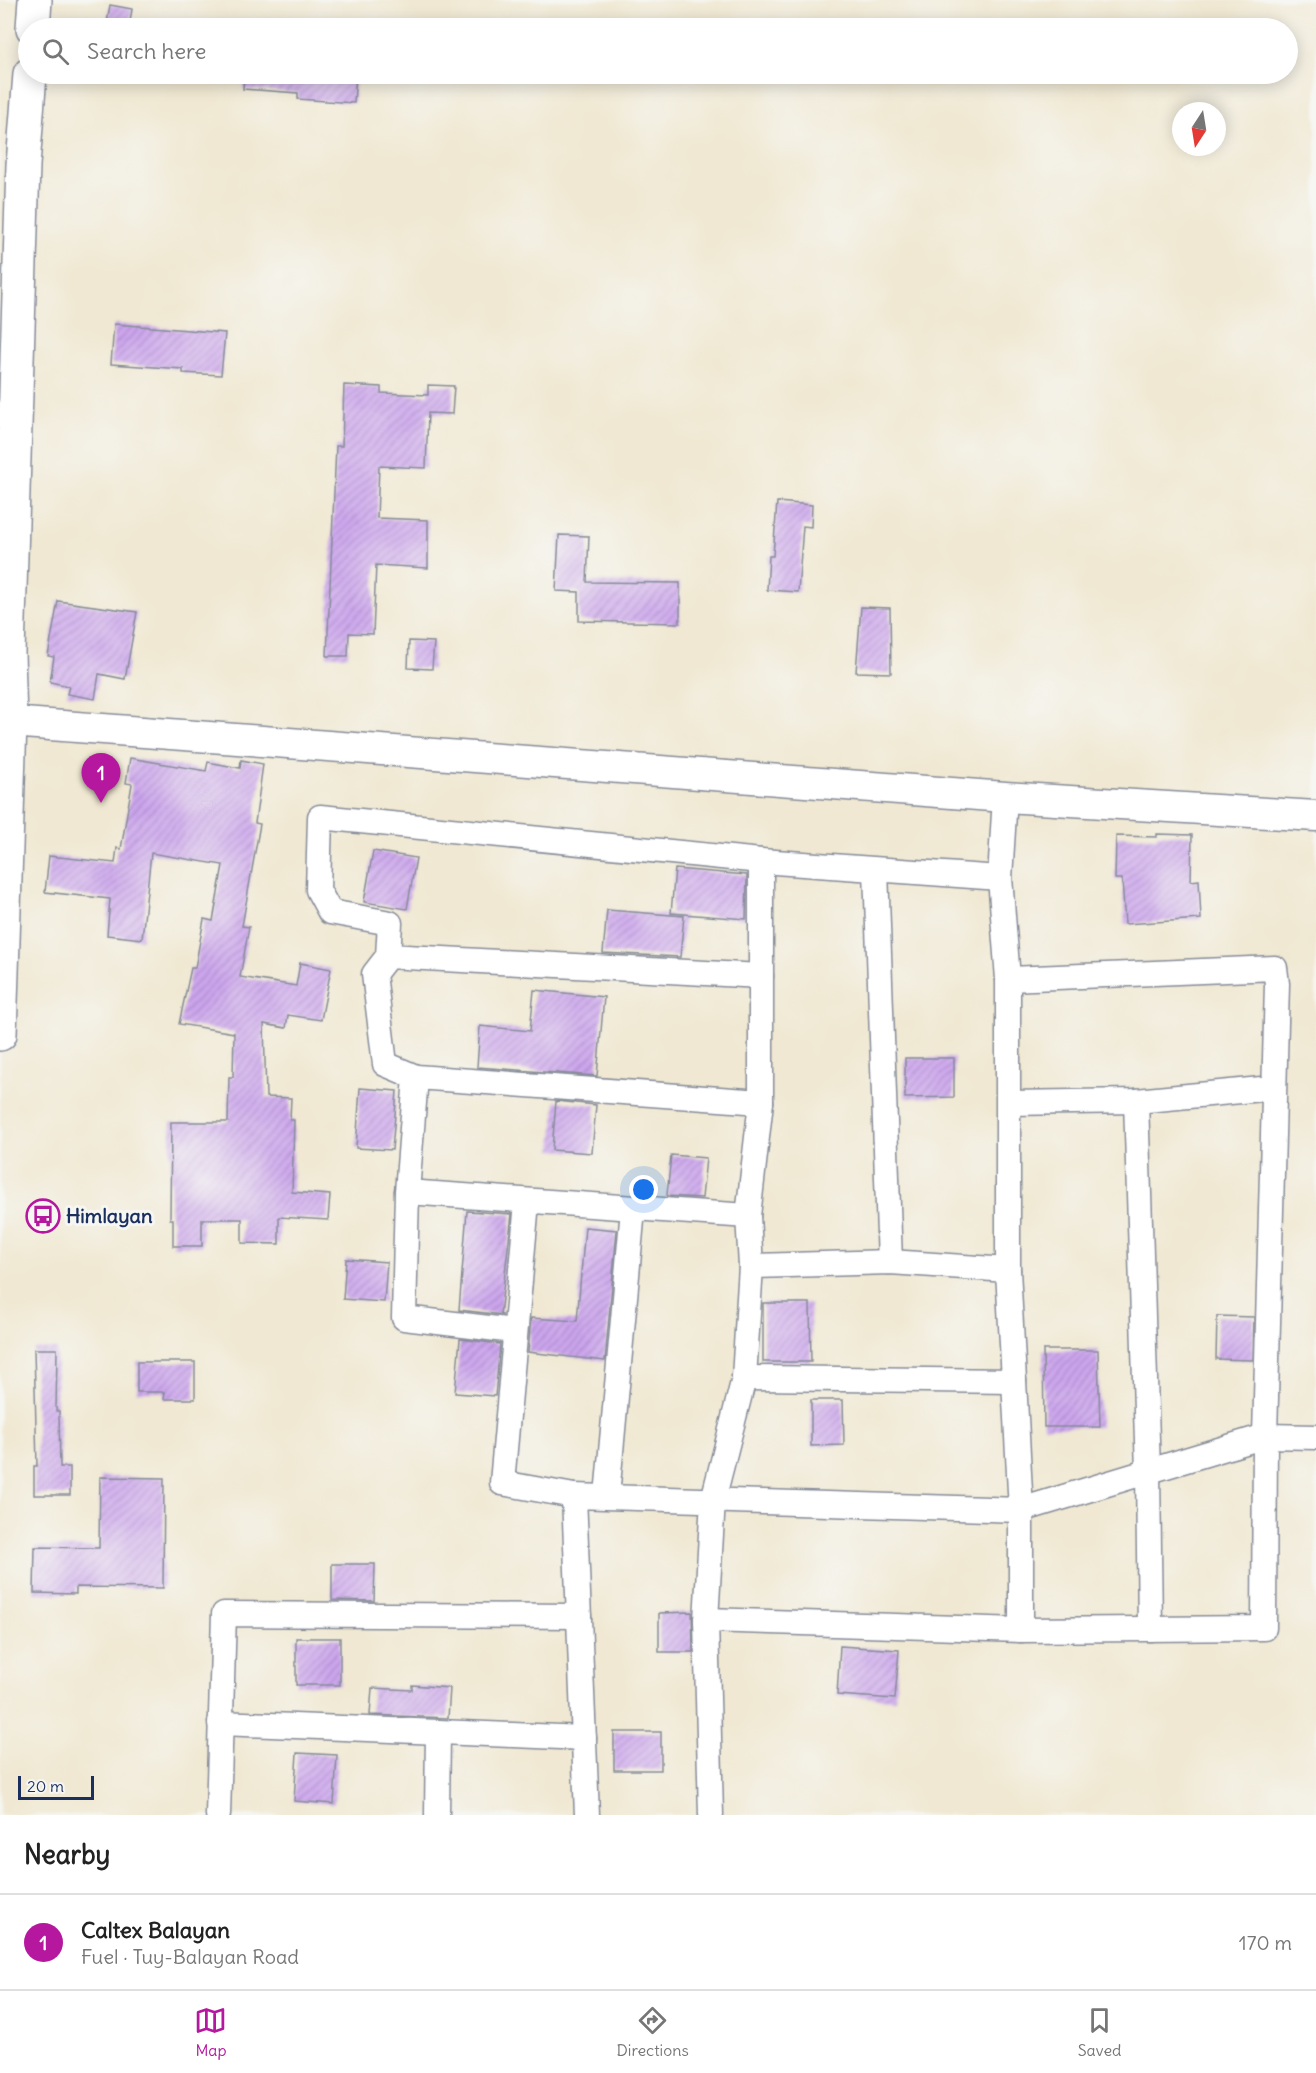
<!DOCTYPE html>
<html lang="en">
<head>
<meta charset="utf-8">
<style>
	:root { --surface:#fff; --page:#f6f6f6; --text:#222; --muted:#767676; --line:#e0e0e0; --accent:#b5179e }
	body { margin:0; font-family:Delius,sans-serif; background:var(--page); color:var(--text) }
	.compass { position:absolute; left:1172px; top:102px; width:54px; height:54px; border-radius:50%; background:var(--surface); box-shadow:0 3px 15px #0003; rotate:192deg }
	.scale { position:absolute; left:18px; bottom:15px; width:76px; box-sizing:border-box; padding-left:6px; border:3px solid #1b2f5e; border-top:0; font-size:16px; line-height:21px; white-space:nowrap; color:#1b2f5e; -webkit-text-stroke:4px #f6f6f2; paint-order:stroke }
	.you { position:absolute; left:644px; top:1190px; width:21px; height:21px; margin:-15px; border:4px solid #fff; border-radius:50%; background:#1a73e8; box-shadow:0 0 0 9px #1a73e833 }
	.badge { display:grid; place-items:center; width:39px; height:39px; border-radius:50%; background:var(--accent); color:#fff; font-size:20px; font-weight:700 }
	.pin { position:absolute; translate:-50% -50px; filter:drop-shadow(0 2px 3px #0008) }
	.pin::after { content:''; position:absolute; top:32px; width:21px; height:18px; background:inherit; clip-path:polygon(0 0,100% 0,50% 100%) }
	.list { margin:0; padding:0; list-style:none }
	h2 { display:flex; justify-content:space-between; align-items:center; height:78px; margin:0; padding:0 24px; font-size:26px }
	h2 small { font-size:20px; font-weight:400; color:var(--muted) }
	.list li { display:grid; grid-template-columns:39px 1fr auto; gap:18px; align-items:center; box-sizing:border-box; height:96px; padding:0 24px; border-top:2px solid var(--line) }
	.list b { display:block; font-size:22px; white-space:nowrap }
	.list p { margin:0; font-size:20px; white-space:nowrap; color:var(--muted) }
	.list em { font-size:20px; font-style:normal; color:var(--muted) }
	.icon { flex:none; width:33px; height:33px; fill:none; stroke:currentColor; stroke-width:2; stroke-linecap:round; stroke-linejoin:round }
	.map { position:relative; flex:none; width:1316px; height:1815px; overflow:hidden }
	.search { position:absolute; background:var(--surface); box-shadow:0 3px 15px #0003; left:18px; right:18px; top:18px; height:66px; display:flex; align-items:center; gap:15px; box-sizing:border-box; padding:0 21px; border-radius:33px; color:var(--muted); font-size:22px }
	.sheet { height:174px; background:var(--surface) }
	nav { display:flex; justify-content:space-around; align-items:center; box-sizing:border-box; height:84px; border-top:2px solid var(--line); background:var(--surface); font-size:16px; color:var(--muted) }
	nav a { display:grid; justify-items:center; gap:3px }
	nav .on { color:var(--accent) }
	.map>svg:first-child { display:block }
</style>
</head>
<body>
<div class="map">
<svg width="1316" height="1815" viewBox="0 0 1316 1815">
	<defs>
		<pattern id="building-hatch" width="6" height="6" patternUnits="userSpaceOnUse" patternTransform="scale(1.5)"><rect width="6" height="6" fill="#cda6ee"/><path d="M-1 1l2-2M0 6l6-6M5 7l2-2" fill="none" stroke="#a688c4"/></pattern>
	</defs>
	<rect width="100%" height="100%" fill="#f6f6f2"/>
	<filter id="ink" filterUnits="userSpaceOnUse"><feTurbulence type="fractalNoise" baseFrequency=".0167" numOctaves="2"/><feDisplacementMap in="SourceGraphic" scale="12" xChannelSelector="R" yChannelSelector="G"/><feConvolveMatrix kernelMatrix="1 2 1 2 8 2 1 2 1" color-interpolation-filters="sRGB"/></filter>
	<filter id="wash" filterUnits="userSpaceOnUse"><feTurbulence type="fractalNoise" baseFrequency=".008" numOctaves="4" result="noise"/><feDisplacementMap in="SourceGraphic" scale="24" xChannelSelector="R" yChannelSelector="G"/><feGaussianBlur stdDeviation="1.35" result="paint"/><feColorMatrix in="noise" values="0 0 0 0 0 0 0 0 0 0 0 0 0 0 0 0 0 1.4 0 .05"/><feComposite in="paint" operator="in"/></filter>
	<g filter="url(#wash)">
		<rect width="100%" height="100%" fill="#f0e8d2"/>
		<g id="blocks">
			<g fill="url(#building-hatch)">
				<path d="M 110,5 L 132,9 L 129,28 L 106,28 Z"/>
				<path d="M 244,74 L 356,74 L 354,103 L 298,99 L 298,93 L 243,89 Z"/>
				<path d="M 114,324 L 225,333 L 221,375 L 183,373 L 183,369 L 111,364 Z"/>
				<path d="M 344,385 L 381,387 L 381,393 L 428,395 L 428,385 L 454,386 L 452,414 L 428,413 L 426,468 L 379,466 L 377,518 L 428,520 L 428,568 L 376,565 L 373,634 L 349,633 L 348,656 L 327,656 L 336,446 L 342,446 Z"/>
				<path d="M 777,502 L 812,505 L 811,527 L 803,526 L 798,592 L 767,590 L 769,556 L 773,556 Z"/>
				<path d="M 559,535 L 589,536 L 587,582 L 680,583 L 680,623 L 579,621 L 579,592 L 556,591 Z"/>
				<path d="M 58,601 L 137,612 L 125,679 L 99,674 L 95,699 L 67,694 L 69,686 L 50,682 L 54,657 L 48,656 Z"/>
				<path d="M 861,607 L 890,608 L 891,673 L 856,672 Z"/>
				<path d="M 409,641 L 434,642 L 432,669 L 408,668 Z"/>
				<path d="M 130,758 L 206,771 L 208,762 L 240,768 L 241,760 L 263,764 L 255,823 L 260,824 L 242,926 L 249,927 L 240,977 L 296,986 L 300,963 L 331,969 L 321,1020 L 288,1015 L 286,1028 L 264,1024 L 266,1097 L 291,1098 L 290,1120 L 294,1120 L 292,1192 L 330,1195 L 328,1220 L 279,1217 L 279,1244 L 242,1243 L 242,1219 L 202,1219 L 202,1246 L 173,1246 L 173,1219 L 170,1219 L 171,1122 L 228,1122 L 229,1077 L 233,1077 L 234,1033 L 179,1024 L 191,968 L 195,968 L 204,919 L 213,921 L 223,865 L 151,853 L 142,939 L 107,935 L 110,899 L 45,892 L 49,856 L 115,863 L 117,848 L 121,849 L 132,784 L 126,783 Z"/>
				<path d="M 1157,834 L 1192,835 L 1191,881 L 1199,880 L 1201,919 L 1125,924 L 1122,879 L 1115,879 L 1116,836 L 1157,837 Z"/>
				<path d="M 373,851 L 416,858 L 407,909 L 364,902 Z"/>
				<path d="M 675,869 L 747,875 L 746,919 L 671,913 Z"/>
				<path d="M 607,910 L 684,916 L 680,957 L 603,953 Z"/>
				<path d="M 534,990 L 604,997 L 597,1076 L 477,1067 L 480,1026 L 530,1031 Z"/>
				<path d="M 905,1058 L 954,1058 L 954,1097 L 905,1098 Z"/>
				<path d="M 360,1088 L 397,1091 L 392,1150 L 356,1148 Z"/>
				<path d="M 556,1101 L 596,1105 L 592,1153 L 552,1150 Z"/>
				<path d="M 671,1155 L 706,1158 L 702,1198 L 667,1196 Z"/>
				<path d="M 467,1211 L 512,1214 L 500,1315 L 503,1315 L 459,1310 Z"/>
				<path d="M 585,1227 L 617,1230 L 605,1361 L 528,1352 L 531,1318 L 577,1321 Z"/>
				<path d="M 346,1259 L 387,1262 L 384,1302 L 343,1299 Z"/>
				<path d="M 763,1303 L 810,1303 L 811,1362 L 763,1362 Z"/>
				<path d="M 1217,1316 L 1254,1317 L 1253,1360 L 1216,1359 Z"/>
				<path d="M 460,1339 L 500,1344 L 495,1396 L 455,1393 Z"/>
				<path d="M 34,1349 L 57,1349 L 56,1411 L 59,1411 L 60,1467 L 70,1467 L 70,1495 L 34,1495 L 34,1466 L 37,1466 Z"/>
				<path d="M 1043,1350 L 1098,1350 L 1100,1427 L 1044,1427 Z"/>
				<path d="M 137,1362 L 195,1362 L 195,1399 L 164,1399 L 165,1392 L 137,1392 Z"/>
				<path d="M 811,1400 L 843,1400 L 844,1445 L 811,1446 Z"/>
				<path d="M 100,1477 L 164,1478 L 163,1588 L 76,1587 L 76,1594 L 34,1593 L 35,1547 L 99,1548 Z"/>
				<path d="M 332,1564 L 375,1564 L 374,1601 L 332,1600 Z"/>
				<path d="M 692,1612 L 693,1652 L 659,1652 L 659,1613 Z"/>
				<rect x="296" y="1638" width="44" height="47"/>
				<path d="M 840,1646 L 899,1650 L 895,1699 L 837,1695 Z"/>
				<path d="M 412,1685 L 450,1688 L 448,1718 L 370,1715 L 372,1688 L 412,1690 Z"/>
				<rect x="614" y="1732" width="47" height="38"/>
				<path d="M 297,1753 L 337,1755 L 334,1804 L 294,1801 Z"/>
			</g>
		</g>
	</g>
	<g filter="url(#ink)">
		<use href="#blocks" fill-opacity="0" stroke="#868c98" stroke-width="1.5"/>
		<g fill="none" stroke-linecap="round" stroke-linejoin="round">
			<defs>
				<g id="minor">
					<path d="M 1005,797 L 1000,878 L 1008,979 L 1008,1270 L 1021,1510 L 1021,1630"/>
					<path d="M 876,870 L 890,1262"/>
					<path d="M 388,956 L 390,923 L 330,912 L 318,890 L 320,817 L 761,861 L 1000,878"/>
					<path d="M 761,976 L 388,956 L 374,974 L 385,1064 L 416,1077 L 761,1102"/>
					<path d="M 416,1077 L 407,1192 L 404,1318 L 514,1331"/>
					<path d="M 1136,1101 L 1148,1471 L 1150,1629"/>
					<path d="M 1010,1103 L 1136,1101 L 1272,1088"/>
					<path d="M 407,1192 L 748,1216"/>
					<path d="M 527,1202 L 502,1483 L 574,1496"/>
					<path d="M 751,1266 L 890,1262 L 1008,1270"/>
					<path d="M 744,1378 L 1014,1381"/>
					<path d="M 607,1496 L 633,1209"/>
					<path d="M 706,1620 L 1021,1630 L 1264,1628 L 1265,1436 L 1277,984 L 1275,968 L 1008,979"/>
					<path d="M 220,1723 L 584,1738"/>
					<path d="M 218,1815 L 224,1614 L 579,1616"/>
					<path d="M 437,1815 L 438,1732"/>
					<path d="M 587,1815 L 574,1496 L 1021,1510 L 1265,1436 L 1316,1437"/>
					<path d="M 711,1815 L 706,1620 L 713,1500 L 744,1378 L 751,1266 L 748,1216 L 761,1102 L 761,861"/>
				</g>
				<path id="tertiary" d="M 10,722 L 1005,797 L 1316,816"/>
				<g id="primary">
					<path d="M 33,28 L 35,0"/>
					<path d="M 0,1034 L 10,722 L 8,653 L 23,165 L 30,74"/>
				</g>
			</defs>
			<use href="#minor" stroke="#868c98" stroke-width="27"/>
			<use href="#tertiary" stroke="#868c98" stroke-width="33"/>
			<use href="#primary" stroke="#868c98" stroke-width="36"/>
			<use href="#minor" stroke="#fff" stroke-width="24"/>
			<use href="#tertiary" stroke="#fff" stroke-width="30"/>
			<use href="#primary" stroke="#fff" stroke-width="33"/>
		</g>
	</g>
	<defs>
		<symbol id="bus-ring" viewBox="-11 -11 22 22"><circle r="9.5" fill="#f6f6f2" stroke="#b5179e" stroke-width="1.5"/><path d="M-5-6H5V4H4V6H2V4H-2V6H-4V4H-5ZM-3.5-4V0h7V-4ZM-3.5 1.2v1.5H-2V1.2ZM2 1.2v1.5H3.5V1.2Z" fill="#b5179e"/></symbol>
	</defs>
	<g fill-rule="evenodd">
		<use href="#bus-ring" x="24" y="1197" width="38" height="38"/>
	</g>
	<g text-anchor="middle" stroke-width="6" stroke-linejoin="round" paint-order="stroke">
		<g font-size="20" font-weight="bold" fill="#1b2f5e" stroke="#f6f6f2" text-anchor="start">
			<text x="66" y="1223">Himlayan</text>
		</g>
	</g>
</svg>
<svg class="compass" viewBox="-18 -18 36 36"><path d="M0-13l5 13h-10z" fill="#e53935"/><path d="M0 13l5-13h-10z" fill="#767676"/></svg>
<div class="scale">20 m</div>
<div class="you"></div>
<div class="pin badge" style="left:101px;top:803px">1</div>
<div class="search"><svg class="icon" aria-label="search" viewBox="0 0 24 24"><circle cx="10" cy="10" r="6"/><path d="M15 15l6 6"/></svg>Search here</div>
</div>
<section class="sheet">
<h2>Nearby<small></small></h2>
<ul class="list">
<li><span class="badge">1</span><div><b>Caltex Balayan</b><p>Fuel · Tuy-Balayan Road</p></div><em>170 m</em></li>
</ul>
</section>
<nav>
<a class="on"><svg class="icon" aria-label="map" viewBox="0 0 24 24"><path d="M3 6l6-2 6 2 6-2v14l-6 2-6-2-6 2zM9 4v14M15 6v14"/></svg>Map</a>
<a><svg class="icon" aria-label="directions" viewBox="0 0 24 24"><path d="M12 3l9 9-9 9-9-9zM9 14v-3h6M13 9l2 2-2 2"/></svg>Directions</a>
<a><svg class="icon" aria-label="saved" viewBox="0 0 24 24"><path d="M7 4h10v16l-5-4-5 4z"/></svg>Saved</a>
</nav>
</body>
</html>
